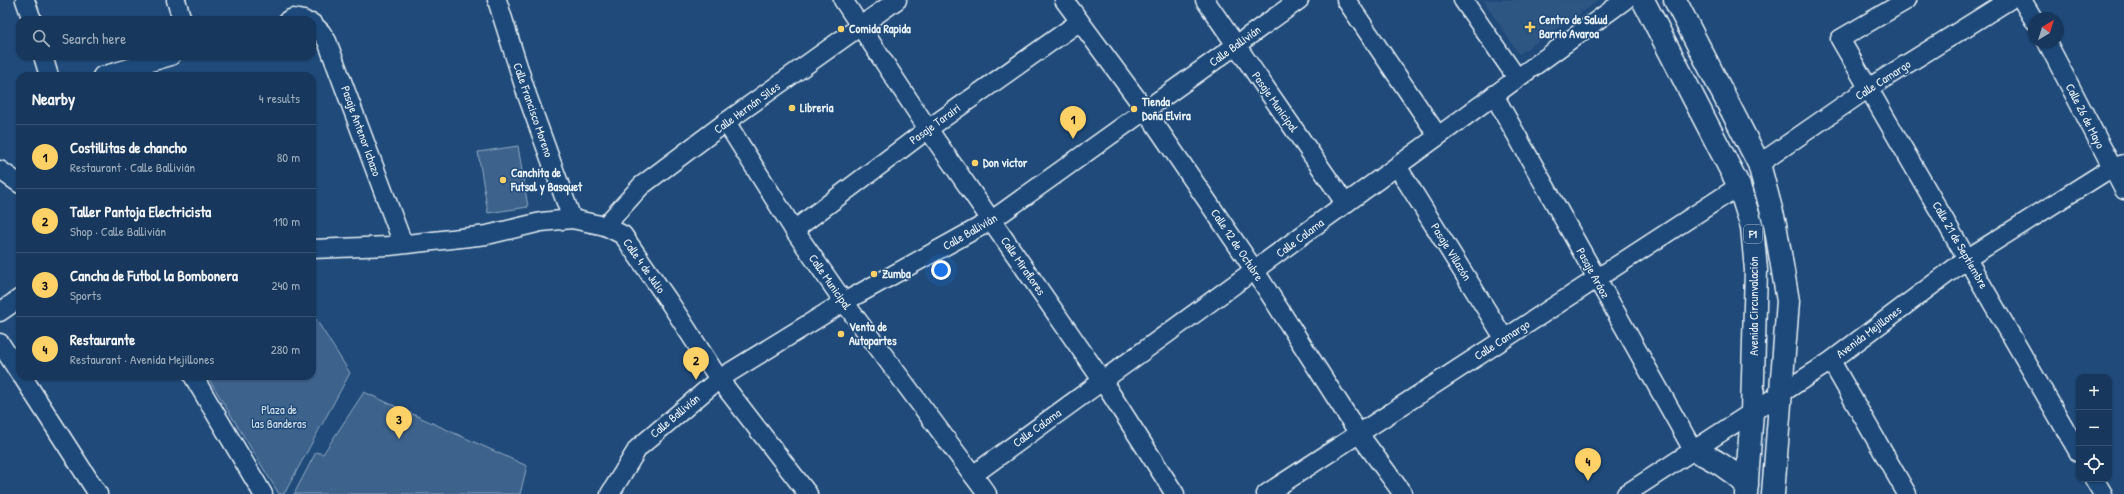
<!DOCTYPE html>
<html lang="en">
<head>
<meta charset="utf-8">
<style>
	:root { --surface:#17385c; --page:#203f62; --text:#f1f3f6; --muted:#9eacbb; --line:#365272; --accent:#ffd166 }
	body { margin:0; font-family:"Patrick Hand",sans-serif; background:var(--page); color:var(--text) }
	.controls { position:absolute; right:12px; bottom:12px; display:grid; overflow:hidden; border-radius:8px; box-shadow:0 1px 3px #0004 }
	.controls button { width:36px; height:36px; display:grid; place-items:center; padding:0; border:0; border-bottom:1px solid var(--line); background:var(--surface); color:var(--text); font:20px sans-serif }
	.compass { position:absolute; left:2028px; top:12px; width:36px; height:36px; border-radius:50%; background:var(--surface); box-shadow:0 1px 3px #0004; rotate:38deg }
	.you { position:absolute; left:941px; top:270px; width:14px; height:14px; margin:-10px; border:3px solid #fff; border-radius:50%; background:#1a73e8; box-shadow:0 0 0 6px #1a73e833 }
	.badge { display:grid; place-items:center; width:26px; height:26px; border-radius:50%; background:var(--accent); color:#111; font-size:13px; font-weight:700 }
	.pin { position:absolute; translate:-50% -33px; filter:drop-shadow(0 1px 2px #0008) }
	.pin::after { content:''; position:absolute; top:21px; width:14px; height:12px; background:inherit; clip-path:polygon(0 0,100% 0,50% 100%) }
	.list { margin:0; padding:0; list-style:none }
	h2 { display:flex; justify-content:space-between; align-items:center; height:52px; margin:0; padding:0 16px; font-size:17px }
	h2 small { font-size:13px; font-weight:400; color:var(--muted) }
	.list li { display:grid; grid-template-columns:26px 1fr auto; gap:12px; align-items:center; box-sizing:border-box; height:64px; padding:0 16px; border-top:1px solid var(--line) }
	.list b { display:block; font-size:15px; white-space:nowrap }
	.list p { margin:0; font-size:13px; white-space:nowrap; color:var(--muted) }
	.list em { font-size:13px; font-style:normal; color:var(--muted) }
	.icon { flex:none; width:22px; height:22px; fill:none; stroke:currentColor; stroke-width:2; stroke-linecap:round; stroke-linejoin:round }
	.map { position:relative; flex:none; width:2124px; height:494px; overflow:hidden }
	.search { position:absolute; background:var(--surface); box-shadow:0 1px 3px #0004; left:16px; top:16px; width:300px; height:44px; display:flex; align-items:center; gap:10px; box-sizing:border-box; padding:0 14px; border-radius:12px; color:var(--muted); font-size:15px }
	.panel { position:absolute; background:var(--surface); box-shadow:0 1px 3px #0004; left:16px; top:72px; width:300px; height:308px; border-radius:12px }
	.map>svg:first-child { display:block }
</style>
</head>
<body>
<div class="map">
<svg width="2124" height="494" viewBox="0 0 2124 494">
	<rect width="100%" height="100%" fill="#1f4a7a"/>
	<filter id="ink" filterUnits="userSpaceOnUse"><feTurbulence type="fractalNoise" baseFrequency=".025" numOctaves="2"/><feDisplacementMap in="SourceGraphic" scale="8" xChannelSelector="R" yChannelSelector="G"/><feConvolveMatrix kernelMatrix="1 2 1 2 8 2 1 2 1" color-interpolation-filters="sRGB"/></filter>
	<g filter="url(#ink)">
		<path fill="#2e5683" d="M 1483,0 L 1600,0 L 1519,54 Z"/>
		<g fill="#3c628c" stroke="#92aac2">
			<path d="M 518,146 L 528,207 L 488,213 L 478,152 Z"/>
			<path d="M 312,313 L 350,373 L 284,494 L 279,494 L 207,376 L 312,376 Z"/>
			<path d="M 364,392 L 527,466 L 520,494 L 294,494 L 316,452 L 323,454 Z"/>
		</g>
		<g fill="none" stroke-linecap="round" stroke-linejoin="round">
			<defs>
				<g id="minor">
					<path d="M 25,0 L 32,20"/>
					<path d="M 176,0 L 182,20"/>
					<path d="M 497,0 L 527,95 L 572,219"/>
					<path d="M 843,0 L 928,129 L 1102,380 L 1175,494"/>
					<path d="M 1064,0 L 1146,111 L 1255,271 L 1359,434 L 1403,494"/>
					<path d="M 1205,0 L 1345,203"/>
					<path d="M 1346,0 L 1438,136"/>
					<path d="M 1463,0 L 1517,78"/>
					<path d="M 1907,0 L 1840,39 L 2079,453"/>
					<path d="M 2022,0 L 2034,20"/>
					<path d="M 288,20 L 293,18 L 304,20"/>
					<path d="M 312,23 L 321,32 L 327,41 L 403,244"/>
					<path d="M 2047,42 L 2124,190"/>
					<path d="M 43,56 L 49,76"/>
					<path d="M 102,76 L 171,56"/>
					<path d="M 1494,95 L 1693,450"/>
					<path d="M 726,122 L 794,230 L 844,302 L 987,494"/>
					<path d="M 1759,164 L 1867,89 L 2009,0"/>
					<path d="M 1397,166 L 1504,338"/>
					<path d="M 0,170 L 20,184"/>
					<path d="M 605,226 L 641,186 L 726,122 L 897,0"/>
					<path d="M 794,230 L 928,129 L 1079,22"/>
					<path d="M 312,249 L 389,246 L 487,235 L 541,222 L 572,219 L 605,226 L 623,235 L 670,303 L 719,379 L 808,494"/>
					<path d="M 0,312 L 20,298"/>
					<path d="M 0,343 L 20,374"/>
					<path d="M 1831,361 L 1907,494"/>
					<path d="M 22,376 L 98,494"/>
					<path d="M 193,376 L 263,494"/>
					<path d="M 973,475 L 1625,0"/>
					<path d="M 2094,479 L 2103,494"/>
					<path d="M 610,494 L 638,448 L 719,379 L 844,302 L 992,220 L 1299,0"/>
					<path d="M 1266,494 L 1739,186"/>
					<path d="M 1626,494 L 1831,361 L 1968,258 L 2111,168 L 2124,164"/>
				</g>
				<g id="highway">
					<path d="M 1643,0 L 1739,186 L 1752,227 L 1756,270 L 1752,412 L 1746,494"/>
					<path d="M 1675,0 L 1759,164 L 1775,224 L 1788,301 L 1773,494"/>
					<path d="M 1693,450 C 1714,458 1730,469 1747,485"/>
				</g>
			</defs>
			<use href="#minor" stroke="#e8f1f8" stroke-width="21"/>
			<use href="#highway" stroke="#e8f1f8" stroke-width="25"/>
			<use href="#minor" stroke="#1f4a7a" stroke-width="18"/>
			<use href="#highway" stroke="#1f4a7a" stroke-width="22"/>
		</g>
	</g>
	<g fill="#ffd166" stroke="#1f4a7a" stroke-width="1.5">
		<path d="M1528 21h4v4h4v4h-4v4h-4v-4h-4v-4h4z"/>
		<circle cx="841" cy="29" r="4"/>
		<circle cx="792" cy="108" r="4"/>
		<circle cx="1134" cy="109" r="4"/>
		<circle cx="975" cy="163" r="4"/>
		<circle cx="503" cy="180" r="4"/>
		<circle cx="874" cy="274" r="4"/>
		<circle cx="841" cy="334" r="4"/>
	</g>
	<g text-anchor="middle" stroke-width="3" stroke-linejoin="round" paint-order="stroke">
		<rect fill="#1f4a7a" stroke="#acbfd2" stroke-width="1" x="1744" y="225" width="18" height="18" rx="3"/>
		<g font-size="11" font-weight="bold" fill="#e8f1f8">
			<text x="1753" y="238">F1</text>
		</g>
		<g font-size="12" font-weight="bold" fill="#e8f1f8" stroke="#1f4a7a" text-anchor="start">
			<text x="1539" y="24">Centro de Salud<tspan x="1539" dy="14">Barrio Avaroa</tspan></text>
			<text x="849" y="33">Comida Rapida</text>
			<text x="1142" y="106">Tienda<tspan x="1142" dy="14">Doña Elvira</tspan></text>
			<text x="800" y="112">Libreria</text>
			<text x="983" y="167">Don victor</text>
			<text x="511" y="177">Canchita de<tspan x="511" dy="14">Futsal y Basquet</tspan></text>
			<text x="882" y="278">Zumba</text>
			<text x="849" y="331">Venta de<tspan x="849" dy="14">Autopartes</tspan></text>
		</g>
		<g font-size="12" fill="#e8f1f8" stroke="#1f4a7a">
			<text transform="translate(1235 46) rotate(-36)" y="4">Calle Ballivián</text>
			<text transform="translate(1883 80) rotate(-33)" y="4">Calle Camargo</text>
			<text transform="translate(1275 102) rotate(55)" y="4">Pasaje Municipal</text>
			<text transform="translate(747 108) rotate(-36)" y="4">Calle Hernán Siles</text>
			<text transform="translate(533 110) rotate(71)" y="4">Calle Francisco Moreno</text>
			<text transform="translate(2085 116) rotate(63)" y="4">Calle 26 de Mayo</text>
			<text transform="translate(935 124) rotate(-36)" y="4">Pasaje Tarairi</text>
			<text transform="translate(361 131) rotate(70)" y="4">Pasaje Antenor Ichazo</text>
			<text transform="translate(970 232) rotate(-30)" y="4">Calle Ballivián</text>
			<text transform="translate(1300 238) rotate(-37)" y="4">Calle Calama</text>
			<text transform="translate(1237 245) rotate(56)" y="4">Calle 12 de Octubre</text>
			<text transform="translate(1960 245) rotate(60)" y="4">Calle 21 de Septiembre</text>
			<text transform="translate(1451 252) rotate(58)" y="4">Pasaje Villazón</text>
			<text transform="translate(644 266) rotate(55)" y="4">Calle 4 de Julio</text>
			<text transform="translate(1023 266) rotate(55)" y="4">Calle Miraflores</text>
			<text transform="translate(1593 273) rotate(61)" y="4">Pasaje Aráoz</text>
			<text transform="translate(830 282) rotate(55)" y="4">Calle Municipal</text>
			<text transform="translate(1754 306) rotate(-90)" y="4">Avenida Circunvalación</text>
			<text transform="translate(1869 332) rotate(-37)" y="4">Avenida Mejillones</text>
			<text transform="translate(1502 340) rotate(-33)" y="4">Calle Camargo</text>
			<text transform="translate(675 416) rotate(-40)" y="4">Calle Ballivián</text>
			<text transform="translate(1037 428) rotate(-36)" y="4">Calle Calama</text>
		</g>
		<g font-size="12" fill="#d7e3ed" stroke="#1f4a7a">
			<text x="279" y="414">Plaza de<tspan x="279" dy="14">las Banderas</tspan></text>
		</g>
	</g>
</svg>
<div class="controls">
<button>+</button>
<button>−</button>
<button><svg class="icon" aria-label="locate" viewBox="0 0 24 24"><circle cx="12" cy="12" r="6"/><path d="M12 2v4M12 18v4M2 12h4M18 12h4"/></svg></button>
</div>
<svg class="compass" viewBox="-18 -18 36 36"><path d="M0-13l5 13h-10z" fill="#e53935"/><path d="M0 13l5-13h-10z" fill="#9eacbb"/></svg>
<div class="you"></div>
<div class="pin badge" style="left:1073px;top:139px">1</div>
<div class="pin badge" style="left:696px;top:380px">2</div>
<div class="pin badge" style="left:399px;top:439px">3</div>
<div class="pin badge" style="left:1588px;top:481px">4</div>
<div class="search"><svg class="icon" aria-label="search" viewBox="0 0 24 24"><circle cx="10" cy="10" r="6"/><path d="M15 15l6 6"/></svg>Search here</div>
<section class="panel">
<h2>Nearby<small>4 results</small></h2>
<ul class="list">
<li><span class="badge">1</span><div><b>Costillitas de chancho</b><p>Restaurant · Calle Ballivián</p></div><em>80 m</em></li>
<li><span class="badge">2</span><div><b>Taller Pantoja Electricista</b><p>Shop · Calle Ballivián</p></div><em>110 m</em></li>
<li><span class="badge">3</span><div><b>Cancha de Futbol la Bombonera</b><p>Sports</p></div><em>240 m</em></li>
<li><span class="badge">4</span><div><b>Restaurante</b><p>Restaurant · Avenida Mejillones</p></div><em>280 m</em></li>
</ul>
</section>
</div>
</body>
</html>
